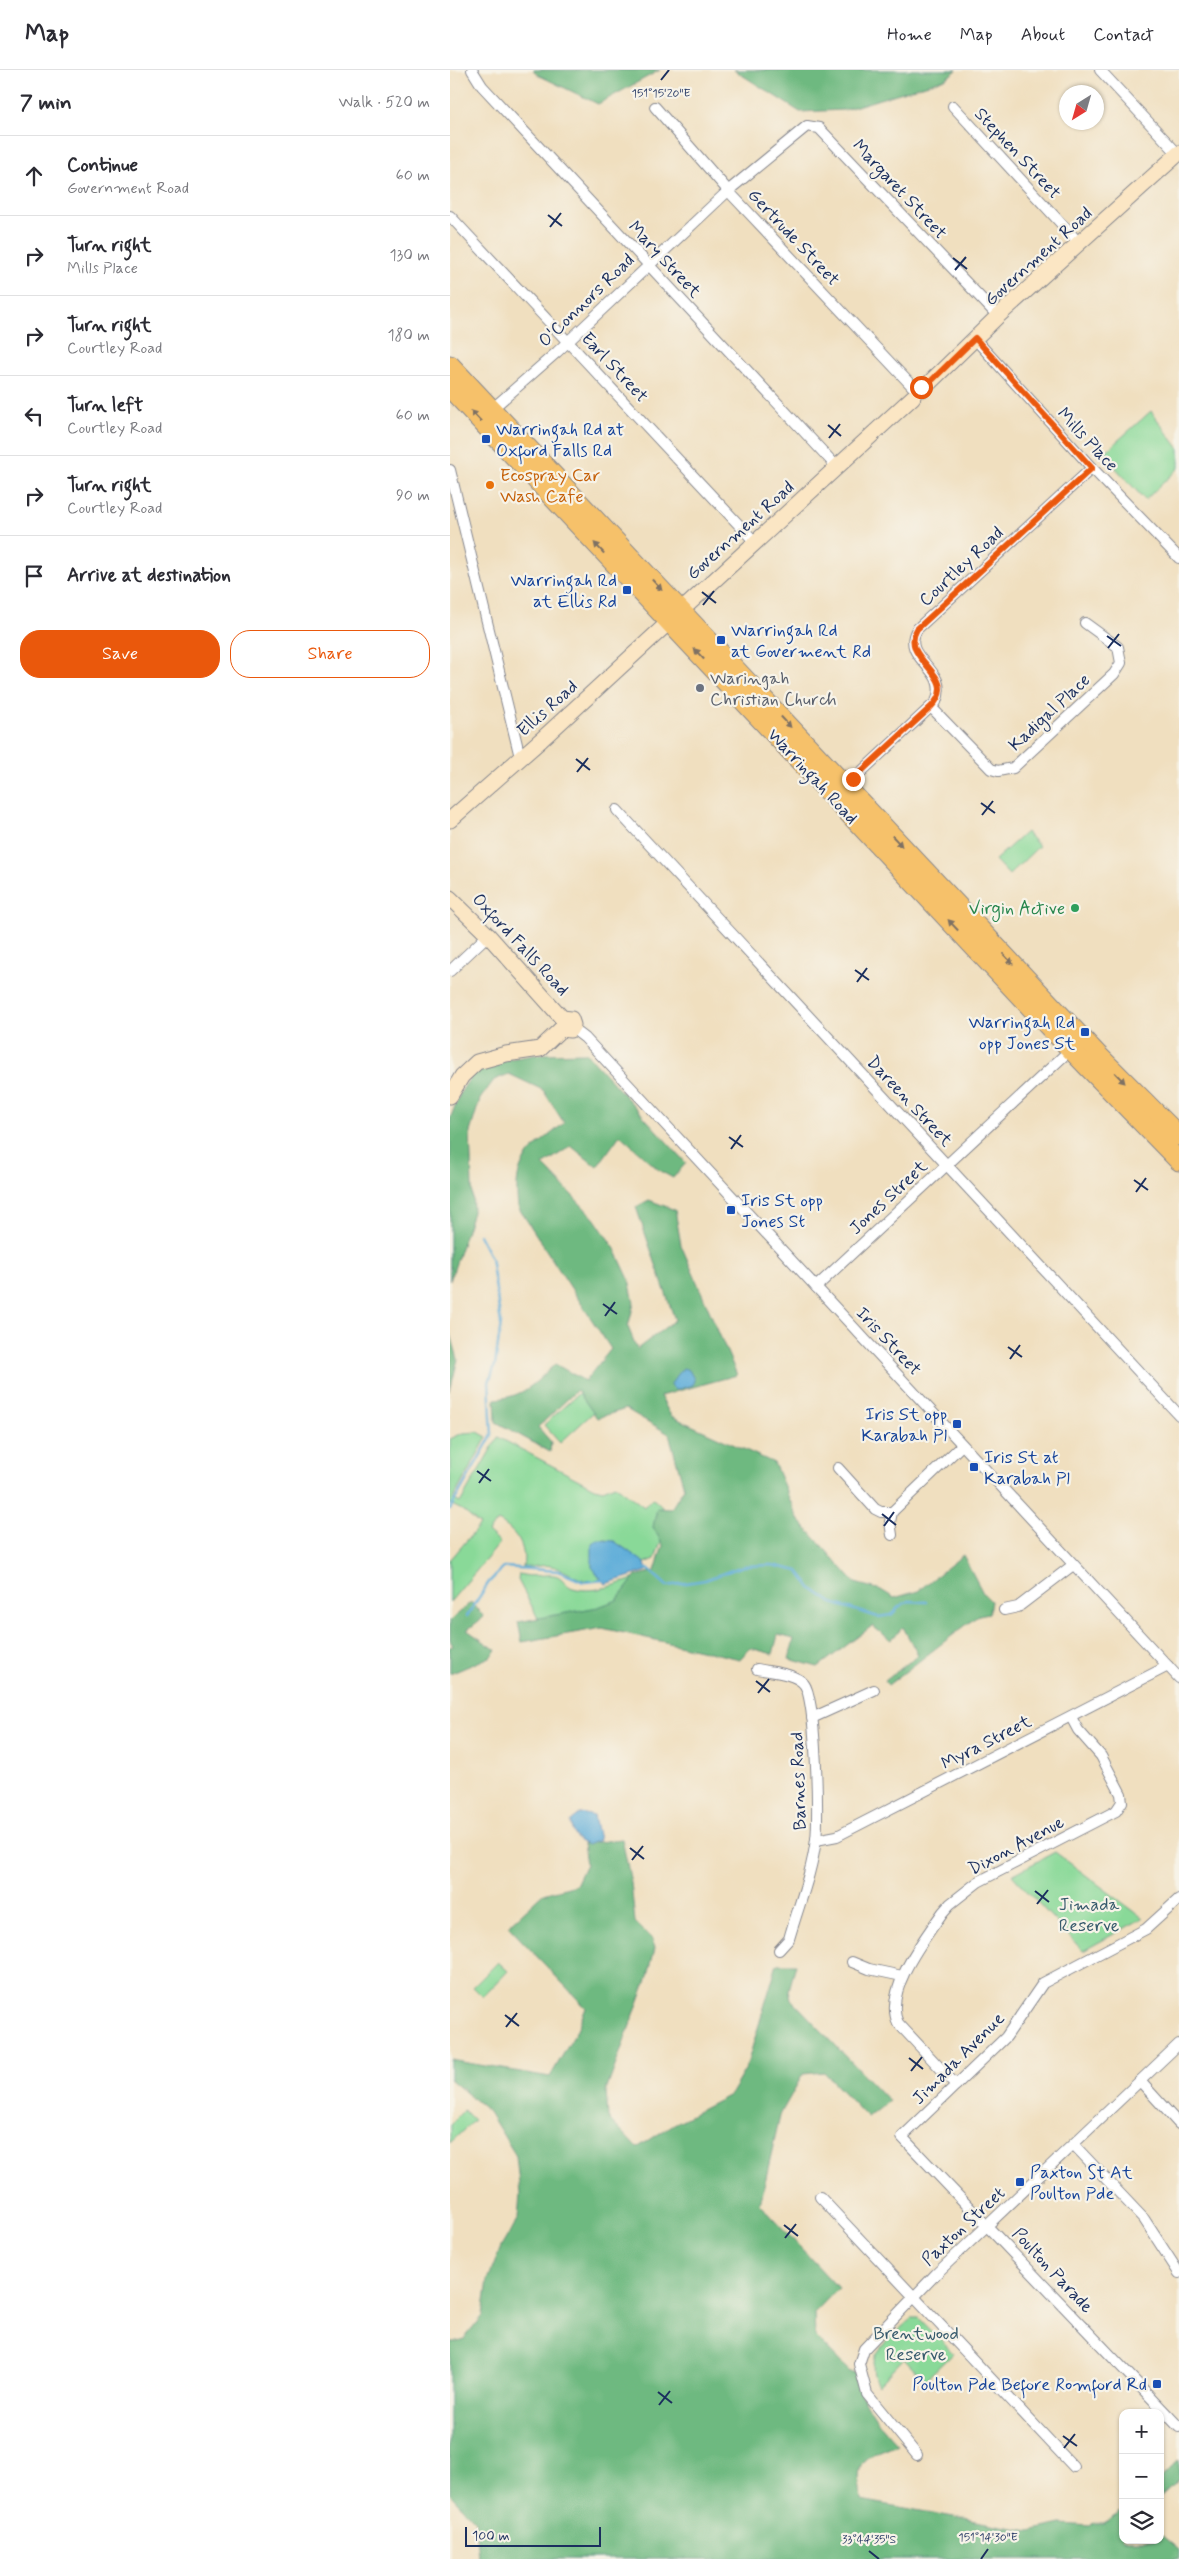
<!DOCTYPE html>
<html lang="en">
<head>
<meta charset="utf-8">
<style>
	:root { --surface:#fff; --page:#f7f7f7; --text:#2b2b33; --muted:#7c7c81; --line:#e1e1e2; --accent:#ea580c }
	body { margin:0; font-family:Mynerve,sans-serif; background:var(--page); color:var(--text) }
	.controls { position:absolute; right:15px; bottom:15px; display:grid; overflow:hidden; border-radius:10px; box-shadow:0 1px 4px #0004 }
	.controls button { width:45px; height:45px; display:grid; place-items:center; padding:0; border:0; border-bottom:1px solid var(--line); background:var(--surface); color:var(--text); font:25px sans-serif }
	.compass { position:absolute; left:609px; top:15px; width:45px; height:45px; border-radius:50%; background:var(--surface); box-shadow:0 1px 4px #0004; rotate:217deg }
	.scale { position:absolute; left:15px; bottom:12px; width:136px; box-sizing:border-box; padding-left:5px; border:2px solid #1b2f5e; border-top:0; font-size:14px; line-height:18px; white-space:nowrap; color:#1b2f5e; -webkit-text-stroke:4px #f7f3e8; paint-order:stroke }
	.stop { position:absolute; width:15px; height:15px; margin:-11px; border:4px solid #ea580c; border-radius:50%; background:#fff }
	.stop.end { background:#ea580c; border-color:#fff; box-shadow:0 1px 5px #0008 }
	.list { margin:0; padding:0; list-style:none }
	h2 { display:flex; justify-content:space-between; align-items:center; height:65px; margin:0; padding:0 20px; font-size:21px }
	h2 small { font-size:16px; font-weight:400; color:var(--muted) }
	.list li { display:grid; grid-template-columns:32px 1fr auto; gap:15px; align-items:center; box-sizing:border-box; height:80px; padding:0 20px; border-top:1px solid var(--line) }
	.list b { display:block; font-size:19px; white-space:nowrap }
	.list p { margin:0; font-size:16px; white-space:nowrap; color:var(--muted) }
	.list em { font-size:16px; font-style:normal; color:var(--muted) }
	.actions { display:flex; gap:10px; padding:15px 20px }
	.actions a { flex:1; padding:11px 0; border:1px solid var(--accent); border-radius:20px; text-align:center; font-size:18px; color:var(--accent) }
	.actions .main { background:var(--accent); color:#fff }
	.icon { flex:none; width:28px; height:28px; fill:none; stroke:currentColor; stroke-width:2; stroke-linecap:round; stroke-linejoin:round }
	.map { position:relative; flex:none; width:729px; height:2489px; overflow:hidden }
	header { display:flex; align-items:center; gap:30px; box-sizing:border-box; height:70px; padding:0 25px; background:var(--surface); border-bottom:1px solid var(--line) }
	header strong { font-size:24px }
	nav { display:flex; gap:28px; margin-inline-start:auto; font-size:18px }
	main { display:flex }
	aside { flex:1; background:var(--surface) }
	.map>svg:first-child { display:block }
</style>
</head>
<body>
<header>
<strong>Map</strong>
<nav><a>Home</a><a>Map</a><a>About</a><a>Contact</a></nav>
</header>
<main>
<aside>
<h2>7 min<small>Walk · 520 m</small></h2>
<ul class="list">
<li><svg class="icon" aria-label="ahead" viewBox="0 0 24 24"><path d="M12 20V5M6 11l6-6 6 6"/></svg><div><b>Continue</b><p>Government Road</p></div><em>60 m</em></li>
<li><svg class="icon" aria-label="right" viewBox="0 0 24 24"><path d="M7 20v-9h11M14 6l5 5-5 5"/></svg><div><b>Turn right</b><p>Mills Place</p></div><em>130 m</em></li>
<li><svg class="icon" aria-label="right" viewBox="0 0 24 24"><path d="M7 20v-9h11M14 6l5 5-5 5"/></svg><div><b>Turn right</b><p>Courtley Road</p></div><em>180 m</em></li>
<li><svg class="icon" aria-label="left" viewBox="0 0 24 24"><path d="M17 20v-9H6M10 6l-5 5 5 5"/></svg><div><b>Turn left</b><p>Courtley Road</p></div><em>60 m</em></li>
<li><svg class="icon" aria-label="right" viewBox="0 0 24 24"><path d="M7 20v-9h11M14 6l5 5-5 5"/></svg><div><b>Turn right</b><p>Courtley Road</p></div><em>90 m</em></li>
<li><svg class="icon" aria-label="arrive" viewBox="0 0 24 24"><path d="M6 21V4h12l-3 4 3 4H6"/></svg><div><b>Arrive at destination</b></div></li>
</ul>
<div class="actions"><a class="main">Save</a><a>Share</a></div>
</aside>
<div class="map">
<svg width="729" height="2489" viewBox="0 0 729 2489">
	<rect width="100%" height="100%" fill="#f7f3e8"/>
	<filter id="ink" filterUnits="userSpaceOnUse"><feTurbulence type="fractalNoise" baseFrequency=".02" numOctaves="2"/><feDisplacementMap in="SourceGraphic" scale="10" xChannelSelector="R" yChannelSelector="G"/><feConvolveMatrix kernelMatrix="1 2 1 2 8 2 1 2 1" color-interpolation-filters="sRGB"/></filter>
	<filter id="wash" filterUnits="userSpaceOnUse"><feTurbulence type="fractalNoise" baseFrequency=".0096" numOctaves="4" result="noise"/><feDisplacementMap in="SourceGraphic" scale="20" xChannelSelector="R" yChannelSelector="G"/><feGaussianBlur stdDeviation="1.12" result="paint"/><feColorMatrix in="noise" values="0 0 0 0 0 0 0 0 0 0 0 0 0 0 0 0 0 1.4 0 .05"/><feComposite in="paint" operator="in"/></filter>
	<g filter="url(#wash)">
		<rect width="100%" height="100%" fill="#f0dfbf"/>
		<g fill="#89d998" stroke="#52847b">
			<path d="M 701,341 L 729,379 L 729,398 L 695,430 L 653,384 Z"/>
			<path d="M 576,762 L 589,776 L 559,805 L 545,790 Z"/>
			<path d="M 129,1323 L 145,1341 L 110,1373 L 94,1355 Z"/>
			<path d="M 28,1362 L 37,1367 L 3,1429 L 10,1433 L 48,1367 L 144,1418 L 153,1420 L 165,1415 L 194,1437 L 202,1428 L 220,1444 L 205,1489 L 195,1493 C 181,1485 162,1463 145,1472 L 142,1496 L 151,1508 C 135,1518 117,1499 101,1496 C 92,1494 83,1498 73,1497 C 77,1477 66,1461 48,1451 L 38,1462 L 50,1473 L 0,1532 L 0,1490 L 30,1455 L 12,1440 L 0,1434 L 0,1369 L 13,1363 Z"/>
			<path d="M 69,1504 C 83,1508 92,1504 104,1505 C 113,1506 115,1516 123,1518 C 147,1525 175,1511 198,1504 L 175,1530 L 91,1554 L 68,1510 Z"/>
			<path d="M 605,1782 L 693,1848 L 633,1881 L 562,1805 Z"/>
			<path d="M 48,1892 L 58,1901 L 33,1927 L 23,1917 Z"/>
			<path d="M 14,2040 L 24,2050 L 0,2073 L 0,2054 Z"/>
			<path d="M 462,2248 L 469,2248 L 503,2283 L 475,2310 L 454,2288 L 428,2315 C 411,2285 443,2266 462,2248 Z"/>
		</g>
		<g fill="#6eb980" stroke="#44746f">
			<path d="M 83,0 L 210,0 L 148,34 L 88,5 Z"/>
			<path d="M 284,0 L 507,0 L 495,9 L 394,40 L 350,42 Z"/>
			<path d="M 136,983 L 236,1093 L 223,1108 L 210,1101 L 170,1065 L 147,1097 L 121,1076 L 93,1095 L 144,1148 L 165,1179 L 179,1209 L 184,1233 L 178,1257 L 187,1279 L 225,1250 L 186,1137 L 199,1130 L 225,1140 L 231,1175 L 287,1305 L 210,1326 L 221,1346 L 324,1393 L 348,1449 L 405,1513 L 431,1520 L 444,1528 L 468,1521 L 513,1485 L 533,1523 L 541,1531 L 539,1543 L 529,1545 L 438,1615 L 435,1611 L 468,1585 L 453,1557 L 441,1570 L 422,1556 L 368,1597 L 339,1589 L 344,1569 L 328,1565 L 323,1584 L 300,1578 L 290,1589 L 152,1558 L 72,1572 L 68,1552 L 148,1537 L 167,1530 L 186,1506 L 205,1501 L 213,1475 L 203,1457 L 207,1438 L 221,1439 L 234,1418 L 219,1364 L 176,1339 L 147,1348 L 127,1320 L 88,1357 L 101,1372 L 100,1382 L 46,1352 L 45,1329 C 74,1327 85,1313 105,1294 L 135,1311 L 161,1279 L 68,1137 C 62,1088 80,1082 114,1053 L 93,1020 L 59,1004 L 44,1010 L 30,1029 L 20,1062 L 23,1142 L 0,1211 L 0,1049 L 10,1023 L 22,1005 L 39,992 L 91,984 Z"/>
			<path d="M 0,1261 L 8,1289 L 0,1321 Z"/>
			<path d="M 21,1532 L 34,1547 L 17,1560 L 46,1580 L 40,1587 L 0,1604 L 0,1577 L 3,1576 L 0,1570 L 0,1551 Z"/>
			<path d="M 172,1769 L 181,1813 L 185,1852 L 202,1869 L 205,1878 L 198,1906 L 156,2021 L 158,2048 L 187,2078 L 224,2054 L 280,2025 L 296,1998 L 327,1894 L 346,1894 L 339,1920 L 341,1929 L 439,2031 L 418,2048 L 374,2002 L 353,2004 L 330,2045 L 310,2134 L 388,2218 L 364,2243 L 365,2266 L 400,2302 L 404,2302 C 412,2330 427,2354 447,2374 C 409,2390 406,2387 411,2430 L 580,2461 L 611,2454 L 640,2456 L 643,2453 L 654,2453 L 673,2441 L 673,2470 L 710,2470 L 710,2464 L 729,2480 L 729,2489 L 28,2489 L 25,2451 L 0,2424 L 0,2273 L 14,2269 L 33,2246 L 38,2210 L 51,2177 L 68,2148 L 70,2124 L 66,2086 L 39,2042 L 0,2009 L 0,1990 L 100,2007 L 125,1964 L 136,1938 L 58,1856 L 93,1824 L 126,1815 L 136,1794 L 133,1774 Z"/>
			<path d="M 729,2390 L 729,2409 L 710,2427 L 710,2409 Z"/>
		</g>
		<g fill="#5fadd9" stroke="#3d6e9c">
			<path d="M 233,1298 L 239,1300 L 244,1309 L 243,1315 L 225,1320 L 220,1315 Z"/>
			<path d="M 147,1470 L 164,1471 L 195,1493 L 197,1501 L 155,1514 L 142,1497 L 142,1474 Z"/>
			<path d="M 131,1743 L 144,1746 L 149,1770 L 137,1775 C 125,1770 121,1763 121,1751 Z"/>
		</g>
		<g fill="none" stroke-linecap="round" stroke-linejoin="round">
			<g stroke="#5fadd9" stroke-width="2.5">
				<path d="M 0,1439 L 42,1365 L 39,1312 L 45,1295 L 51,1253 L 41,1188 L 29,1165"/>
				<path d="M 194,1499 L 198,1499 L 217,1516 L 255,1510 L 293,1496 L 322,1495 L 348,1501 L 362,1519 L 382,1533 L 428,1547 L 441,1545 L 450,1536 L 458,1531 L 477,1532"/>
				<path d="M 17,1546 L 39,1512 L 54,1497 L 108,1501 L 134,1512 L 155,1510"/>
			</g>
		</g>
	</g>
	<g filter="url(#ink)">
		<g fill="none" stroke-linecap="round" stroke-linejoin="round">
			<defs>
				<g id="street">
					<path d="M 22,0 L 32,16 L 387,397"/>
					<path d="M 650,0 L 728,84"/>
					<path d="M 503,36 L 630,174"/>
					<path d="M 205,37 L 282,125 L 463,317"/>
					<path d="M 0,146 L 305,472"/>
					<path d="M 525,269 L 642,398 L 729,488"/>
					<path d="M 42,339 L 107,282 L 279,120 L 357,56 L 369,58 L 548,246"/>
					<path d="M 0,400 L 70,687"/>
					<path d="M 481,637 L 541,699 L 548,701 L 563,698 L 664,604 L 671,593 L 668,577 L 635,553"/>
					<path d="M 396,716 L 486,632 C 501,597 449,590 467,559 L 642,398"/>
					<path d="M 167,740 L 729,1345"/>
					<path d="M 0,901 L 38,865"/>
					<path d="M 122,958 L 135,968 L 729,1608"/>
					<path d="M 366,1217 L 620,980"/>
					<path d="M 388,1398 L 425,1439 L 431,1442 L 442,1442"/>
					<path d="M 442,1465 L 440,1452 L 442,1442 L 512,1375"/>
					<path d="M 554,1540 L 568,1537 L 623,1495"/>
					<path d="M 307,1599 C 321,1602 345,1603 354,1614 C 366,1628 369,1747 366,1769 C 362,1803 348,1837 339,1869 L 329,1880"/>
					<path d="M 362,1648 L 424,1620"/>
					<path d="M 366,1770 L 387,1766 L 718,1596"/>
					<path d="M 729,1829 L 696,1859 L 593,1913 L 556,1967 L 452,2067 L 729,2357"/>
					<path d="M 402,1892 L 419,1899 L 452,1906"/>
					<path d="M 690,2011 L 729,2054"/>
					<path d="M 506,2015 L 448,1953 C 433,1921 475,1868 493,1842 L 500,1834 L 528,1812 L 666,1741 L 672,1732 L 671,1724 L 651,1686 L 628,1660 L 621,1647"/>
					<path d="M 624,2075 L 694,2149 L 729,2203"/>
					<path d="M 370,2127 L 624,2397"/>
					<path d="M 467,2385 L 417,2324 L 409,2294 L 414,2279 L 486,2204 L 729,1974"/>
				</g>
				<g id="secondary">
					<path d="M 473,319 L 548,246 L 729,83"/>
					<path d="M 0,750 L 91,670 L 463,327"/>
					<path d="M 0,828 L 38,865 L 112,948"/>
					<path d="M 111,959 L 120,960 L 123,955 L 121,949 L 112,948"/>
					<path d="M 0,1026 L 12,1006 L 27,992 L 56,984 L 90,979 L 111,959"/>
				</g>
				<g id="highway">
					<path d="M 0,295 L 648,985 L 729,1066"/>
					<path d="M 0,318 L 599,957 L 729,1091"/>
				</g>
			</defs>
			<use href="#street" stroke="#86878e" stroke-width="12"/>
			<use href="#secondary" stroke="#86878e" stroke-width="17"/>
			<use href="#highway" stroke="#86878e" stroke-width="21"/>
			<use href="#street" stroke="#fff" stroke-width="10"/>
			<use href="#secondary" stroke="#fbe6c4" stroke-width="15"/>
			<use href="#highway" stroke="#f6c16b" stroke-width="19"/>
		</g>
		<defs><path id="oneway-solid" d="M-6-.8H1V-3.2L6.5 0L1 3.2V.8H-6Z" transform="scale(1.25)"/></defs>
		<g fill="#7e7164">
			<use href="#oneway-solid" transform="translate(26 346) rotate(-133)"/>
			<use href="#oneway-solid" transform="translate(149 478) rotate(-133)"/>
			<use href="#oneway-solid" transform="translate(207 515) rotate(47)"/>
			<use href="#oneway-solid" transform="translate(249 584) rotate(-133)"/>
			<use href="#oneway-solid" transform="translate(336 652) rotate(47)"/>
			<use href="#oneway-solid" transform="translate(447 771) rotate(47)"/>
			<use href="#oneway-solid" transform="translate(503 855) rotate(-133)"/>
			<use href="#oneway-solid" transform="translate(558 889) rotate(46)"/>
			<use href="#oneway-solid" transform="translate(670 1008) rotate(46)"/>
		</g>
	</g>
	<g fill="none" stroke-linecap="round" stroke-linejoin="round" filter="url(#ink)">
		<path stroke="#ea580c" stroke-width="6" d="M 403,709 L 481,637 C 513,604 448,591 467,559 L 642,398 L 525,268 L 473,319 L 471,317"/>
	</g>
	<path fill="none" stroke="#1b2f5e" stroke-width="2" d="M 211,10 L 219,0M 98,145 L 112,156M 100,157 L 111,143M 503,188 L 517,199M 505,200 L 516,187M 378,355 L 391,366M 379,368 L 390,354M 252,522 L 266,533M 253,535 L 264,521M 657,566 L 671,576M 658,578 L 669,564M 126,689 L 140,700M 127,702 L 138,688M 531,733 L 545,743M 532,745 L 543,731M 405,900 L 419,910M 407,912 L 417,898M 279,1067 L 293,1077M 281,1079 L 291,1065M 684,1110 L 698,1120M 686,1122 L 696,1108M 153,1234 L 167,1244M 155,1246 L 165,1232M 558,1277 L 572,1287M 560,1289 L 570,1275M 27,1401 L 41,1411M 29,1413 L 39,1399M 432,1444 L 446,1455M 434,1456 L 444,1442M 306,1611 L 320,1622M 308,1623 L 319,1609M 180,1778 L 194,1789M 182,1790 L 193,1776M 585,1821 L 599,1832M 587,1834 L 598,1820M 55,1945 L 69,1956M 56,1957 L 67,1943M 459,1988 L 473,1999M 461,2001 L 472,1987M 334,2155 L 348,2166M 335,2168 L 346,2154M 208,2322 L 222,2333M 209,2335 L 220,2321M 613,2366 L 627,2376M 614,2378 L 625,2364M 419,2481 L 429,2489M 531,2489 L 538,2479"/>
	<g fill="#1a4fb4" stroke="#f7f3e8" stroke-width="2">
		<rect x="31" y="364" width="10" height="10" rx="2.5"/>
		<rect x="172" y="515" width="10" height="10" rx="2.5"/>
		<rect x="266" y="565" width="10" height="10" rx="2.5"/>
		<rect x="630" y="957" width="10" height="10" rx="2.5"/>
		<rect x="276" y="1135" width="10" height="10" rx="2.5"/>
		<rect x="502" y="1349" width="10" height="10" rx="2.5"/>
		<rect x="519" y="1392" width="10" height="10" rx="2.5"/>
		<rect x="565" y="2107" width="10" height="10" rx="2.5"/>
		<rect x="702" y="2309" width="10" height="10" rx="2.5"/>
	</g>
	<circle fill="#e8710a" stroke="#f7f3e8" stroke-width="2" cx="40" cy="415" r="5"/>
	<circle fill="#6b7280" stroke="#f7f3e8" stroke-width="2" cx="250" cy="618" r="5"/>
	<circle fill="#2e9e5b" stroke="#f7f3e8" stroke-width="2" cx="625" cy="838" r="5"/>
	<g text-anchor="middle" stroke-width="4.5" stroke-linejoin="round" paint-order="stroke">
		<g font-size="18" fill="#1b2f5e" stroke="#f7f3e8">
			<text transform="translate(568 83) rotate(47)" y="6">Stephen Street</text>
			<text transform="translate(450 119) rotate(47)" y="6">Margaret Street</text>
			<text transform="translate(344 167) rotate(47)" y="6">Gertrude Street</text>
			<text transform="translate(588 186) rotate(-42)" y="6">Government Road</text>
			<text transform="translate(215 189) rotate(47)" y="6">Mary Street</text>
			<text transform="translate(136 230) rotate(-44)" y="6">O'Connors Road</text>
			<text transform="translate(165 297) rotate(47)" y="6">Earl Street</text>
			<text transform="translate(638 369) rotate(47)" y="6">Mills Place</text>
			<text transform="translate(290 460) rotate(-42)" y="6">Government Road</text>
			<text transform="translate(511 496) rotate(-43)" y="6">Courtley Road</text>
			<text transform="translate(97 638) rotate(-42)" y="6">Ellis Road</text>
			<text transform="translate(599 642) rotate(-43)" y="6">Kadigal Place</text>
			<text transform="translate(363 706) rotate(47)" y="6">Warringah Road</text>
			<text transform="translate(71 874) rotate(47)" y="6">Oxford Falls Road</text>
			<text transform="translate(460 1031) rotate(47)" y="6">Dareen Street</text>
			<text transform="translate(438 1127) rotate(-43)" y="6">Jones Street</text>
			<text transform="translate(439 1271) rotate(47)" y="6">Iris Street</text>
			<text transform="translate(536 1672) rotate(-27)" y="6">Myra Street</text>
			<text transform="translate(348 1711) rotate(-92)" y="6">Barnes Road</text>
			<text transform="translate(566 1775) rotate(-28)" y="6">Dixon Avenue</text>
			<text transform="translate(508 1988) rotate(-45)" y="6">Jimada Avenue</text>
			<text transform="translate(513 2156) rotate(-43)" y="6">Paxton Street</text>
			<text transform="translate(603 2200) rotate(47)" y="6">Poulton Parade</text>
		</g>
		<g font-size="18" fill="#164399" stroke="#f7f3e8" text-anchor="start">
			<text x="46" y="365">Warringah Rd at<tspan x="46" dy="21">Oxford Falls Rd</tspan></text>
			<text x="167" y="516" text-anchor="end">Warringah Rd<tspan x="167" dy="21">at Ellis Rd</tspan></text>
			<text x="281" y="566">Warringah Rd<tspan x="281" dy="21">at Goverment Rd</tspan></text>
			<text x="625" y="958" text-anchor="end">Warringah Rd<tspan x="625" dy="21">opp Jones St</tspan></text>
			<text x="291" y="1136">Iris St opp<tspan x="291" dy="21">Jones St</tspan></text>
			<text x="497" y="1350" text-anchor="end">Iris St opp<tspan x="497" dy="21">Karabah Pl</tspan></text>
			<text x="534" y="1393">Iris St at<tspan x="534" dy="21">Karabah Pl</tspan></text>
			<text x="580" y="2108">Paxton St At<tspan x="580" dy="21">Poulton Pde</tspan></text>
			<text x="697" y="2320" text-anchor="end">Poulton Pde Before Romford Rd</text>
		</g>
		<g font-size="18" fill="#c56008" stroke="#f7f3e8" text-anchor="start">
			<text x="50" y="411">Ecospray Car<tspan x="50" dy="21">Wash Cafe</tspan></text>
		</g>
		<g font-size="18" fill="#5b616d" stroke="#f7f3e8" text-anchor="start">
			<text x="260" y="614">Waringah<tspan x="260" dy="21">Christian Church</tspan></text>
		</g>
		<g font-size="18" fill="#27864d" stroke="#f7f3e8" text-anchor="end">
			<text x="615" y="844">Virgin Active</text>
		</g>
		<g font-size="18" fill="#365a6c" stroke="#f7f3e8">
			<text x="639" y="1840">Jimada<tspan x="639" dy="21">Reserve</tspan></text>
			<text x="466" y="2269">Brentwood<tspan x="466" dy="21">Reserve</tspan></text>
		</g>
	</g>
	<g font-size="12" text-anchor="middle" fill="#1b2f5e" stroke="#f7f3e8" stroke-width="4.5" stroke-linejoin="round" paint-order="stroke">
		<text x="211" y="27">151°15'20"E</text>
		<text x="538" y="2471">151°14'30"E</text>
		<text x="419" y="2473">33°44'35"S</text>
	</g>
</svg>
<div class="controls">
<button>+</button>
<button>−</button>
<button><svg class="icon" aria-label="layers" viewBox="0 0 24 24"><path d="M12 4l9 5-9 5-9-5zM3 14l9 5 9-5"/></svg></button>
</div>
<svg class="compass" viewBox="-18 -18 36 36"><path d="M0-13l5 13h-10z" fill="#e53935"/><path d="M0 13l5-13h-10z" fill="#7c7c81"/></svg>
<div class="scale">100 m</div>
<div class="stop" style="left:471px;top:317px"></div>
<div class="stop end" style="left:403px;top:709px"></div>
</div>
</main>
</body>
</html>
